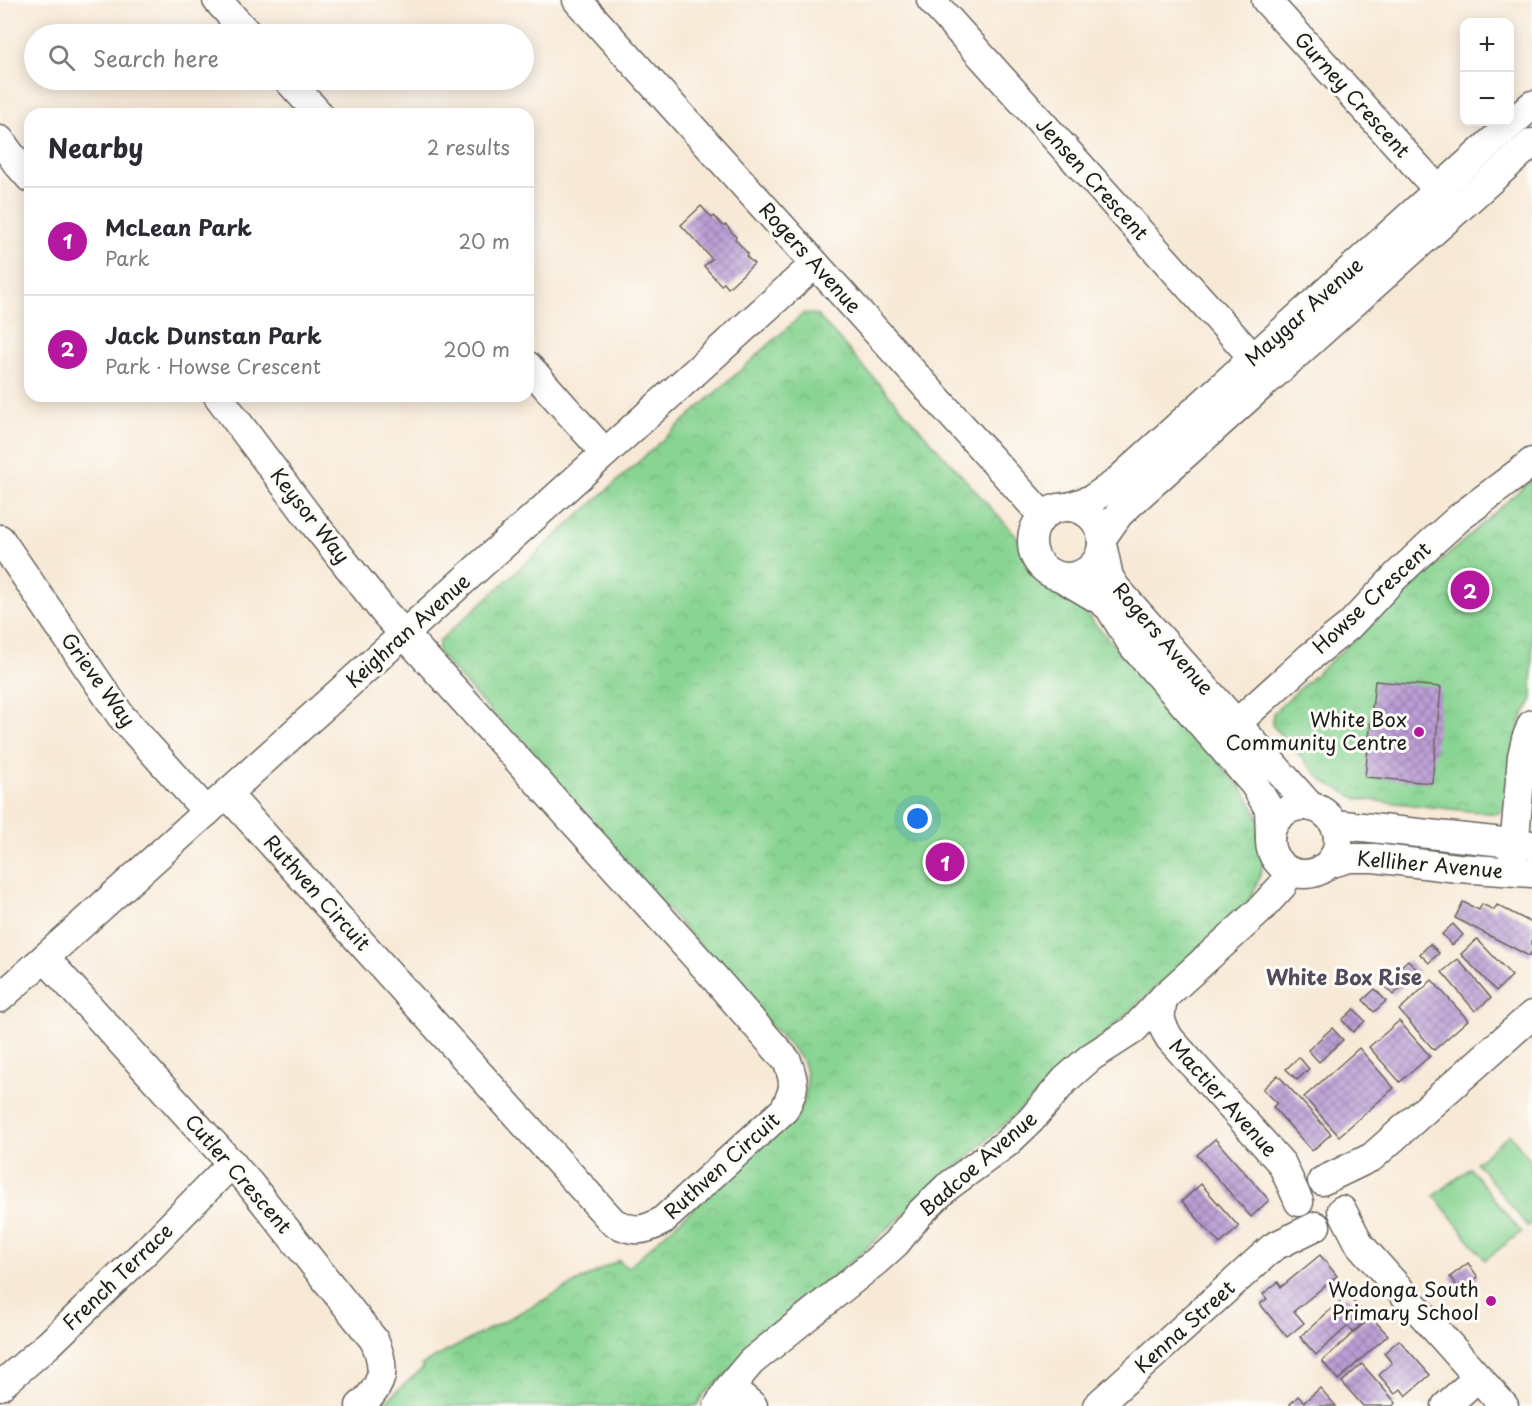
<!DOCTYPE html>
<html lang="en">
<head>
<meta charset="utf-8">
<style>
	:root { --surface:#fff; --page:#f7f7f7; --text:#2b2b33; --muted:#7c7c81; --line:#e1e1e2; --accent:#b5179e }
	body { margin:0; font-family:"Playpen Sans",sans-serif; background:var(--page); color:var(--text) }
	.controls { position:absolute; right:18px; top:18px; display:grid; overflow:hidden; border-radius:12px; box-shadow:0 3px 15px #0003 }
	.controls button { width:54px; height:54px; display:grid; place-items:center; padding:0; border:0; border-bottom:2px solid var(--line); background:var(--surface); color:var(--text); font:30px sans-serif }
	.you { position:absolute; left:918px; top:819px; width:21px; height:21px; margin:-15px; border:4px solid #fff; border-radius:50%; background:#1a73e8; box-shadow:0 0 0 9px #1a73e833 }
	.badge { display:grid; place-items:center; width:39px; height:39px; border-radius:50%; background:var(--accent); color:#fff; font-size:20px; font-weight:700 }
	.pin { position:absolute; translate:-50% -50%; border:3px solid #fff; box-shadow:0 2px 6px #0006 }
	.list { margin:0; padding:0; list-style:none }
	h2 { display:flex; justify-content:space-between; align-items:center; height:78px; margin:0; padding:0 24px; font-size:26px }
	h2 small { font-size:20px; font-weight:400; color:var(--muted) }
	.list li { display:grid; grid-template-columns:39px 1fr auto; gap:18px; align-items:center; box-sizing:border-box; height:108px; padding:0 24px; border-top:2px solid var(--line) }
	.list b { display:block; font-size:22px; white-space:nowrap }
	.list p { margin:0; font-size:20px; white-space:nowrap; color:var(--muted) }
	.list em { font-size:20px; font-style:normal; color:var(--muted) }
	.icon { flex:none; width:33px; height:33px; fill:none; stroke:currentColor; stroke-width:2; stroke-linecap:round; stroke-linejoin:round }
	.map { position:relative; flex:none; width:1532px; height:1406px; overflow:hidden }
	.search { position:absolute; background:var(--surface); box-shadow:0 3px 15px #0003; left:24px; top:24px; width:510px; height:66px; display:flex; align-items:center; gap:15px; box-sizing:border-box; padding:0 21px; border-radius:33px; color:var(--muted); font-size:22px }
	.panel { position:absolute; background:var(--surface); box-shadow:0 3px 15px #0003; left:24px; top:108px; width:510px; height:294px; border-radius:18px }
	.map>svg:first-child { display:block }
</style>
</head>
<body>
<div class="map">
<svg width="1532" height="1406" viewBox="0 0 1532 1406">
	<defs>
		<pattern id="park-crowns" width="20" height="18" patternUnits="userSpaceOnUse" patternTransform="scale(1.5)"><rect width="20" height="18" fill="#88d492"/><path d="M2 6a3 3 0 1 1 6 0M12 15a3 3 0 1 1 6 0" fill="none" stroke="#75b57d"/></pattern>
		<pattern id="building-cross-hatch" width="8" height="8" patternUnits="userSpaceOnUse" patternTransform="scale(1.5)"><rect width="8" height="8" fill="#bc9ed5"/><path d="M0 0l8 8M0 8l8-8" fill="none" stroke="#9880ac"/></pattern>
	</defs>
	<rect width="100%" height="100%" fill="#fdfcf7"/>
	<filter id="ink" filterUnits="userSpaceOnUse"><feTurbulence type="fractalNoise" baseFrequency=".0167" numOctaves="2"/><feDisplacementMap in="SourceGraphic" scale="12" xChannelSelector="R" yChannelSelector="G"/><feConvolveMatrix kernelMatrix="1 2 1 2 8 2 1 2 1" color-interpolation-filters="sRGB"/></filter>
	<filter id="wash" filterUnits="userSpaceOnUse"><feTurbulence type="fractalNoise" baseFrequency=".008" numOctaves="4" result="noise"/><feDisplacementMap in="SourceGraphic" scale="24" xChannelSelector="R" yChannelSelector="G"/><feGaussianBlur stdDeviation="1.35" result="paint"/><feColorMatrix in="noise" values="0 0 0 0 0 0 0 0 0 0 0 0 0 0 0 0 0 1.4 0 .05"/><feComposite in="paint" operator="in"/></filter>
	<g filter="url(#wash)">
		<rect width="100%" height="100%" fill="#f8e9d7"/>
		<g fill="#88d492" stroke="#527857" stroke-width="1.5">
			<path d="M 1510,1134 L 1532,1162 L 1532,1222 L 1527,1226 L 1476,1162 Z"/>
			<path d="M 1470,1168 L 1521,1232 L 1485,1260 L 1434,1196 Z"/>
		</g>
		<g fill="url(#park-crowns)" stroke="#527857" stroke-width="1.5">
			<path d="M 804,313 L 817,315 L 1018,538 L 1026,561 L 1046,583 L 1069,595 L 1243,790 C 1271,830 1271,874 1240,912 L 702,1396 L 697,1406 L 380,1406 L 423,1368 L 421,1365 L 619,1260 L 627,1268 L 788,1123 C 807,1103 812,1086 802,1060 L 438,653 L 439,641 Z"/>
			<path d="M 1532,479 L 1532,701 L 1522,717 L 1506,806 L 1497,814 L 1358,799 L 1323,781 L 1272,725 L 1273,713 Z"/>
		</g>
		<g id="blocks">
			<g fill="url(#building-cross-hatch)">
				<path d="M 701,206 L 712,218 L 714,216 L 723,226 L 726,225 L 736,237 L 735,239 L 748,254 L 746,256 L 754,264 L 728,288 L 724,283 L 721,285 L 704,266 L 712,259 L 681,225 Z"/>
				<path d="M 1375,681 L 1441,687 L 1432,783 L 1365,777 Z"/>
				<path d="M 1463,902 L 1479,910 L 1482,904 L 1494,910 L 1497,905 L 1532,923 L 1532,951 L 1529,956 L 1455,918 Z"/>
				<path d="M 1453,924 L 1463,935 L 1452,945 L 1442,934 Z"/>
				<path d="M 1477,939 L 1512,976 L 1496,991 L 1461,954 Z"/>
				<path d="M 1430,944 L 1439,953 L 1429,963 L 1420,954 Z"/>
				<path d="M 1458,959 L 1491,998 L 1475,1011 L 1442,972 Z"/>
				<path d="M 1408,960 L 1419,972 L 1407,984 L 1396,971 Z"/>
				<path d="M 1394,972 L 1405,984 L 1393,995 L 1382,983 Z"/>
				<path d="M 1432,980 L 1468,1020 L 1434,1050 L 1399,1010 Z"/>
				<path d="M 1375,989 L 1386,1001 L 1374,1012 L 1363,1000 Z"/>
				<path d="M 1354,1009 L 1365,1021 L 1353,1032 L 1342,1020 Z"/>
				<path d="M 1399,1021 L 1430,1056 L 1400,1082 L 1369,1047 Z"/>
				<path d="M 1332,1028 L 1343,1040 L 1319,1062 L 1308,1050 Z"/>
				<path d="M 1359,1048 L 1394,1088 L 1339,1136 L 1304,1097 Z"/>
				<path d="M 1299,1057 L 1309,1069 L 1297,1080 L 1286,1069 Z"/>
				<path d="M 1278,1075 L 1331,1134 L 1312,1151 L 1273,1107 L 1277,1103 L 1263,1089 Z"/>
				<path d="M 1215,1139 L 1269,1200 L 1251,1217 L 1197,1155 Z"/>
				<path d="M 1201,1184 L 1239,1227 L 1220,1244 L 1182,1201 Z"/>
				<path d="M 1320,1255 L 1337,1276 L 1294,1311 L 1304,1323 L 1287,1337 L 1260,1304 L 1267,1299 L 1263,1294 L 1278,1282 L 1281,1287 Z"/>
				<path d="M 1468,1263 L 1478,1277 L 1461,1291 L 1450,1277 Z"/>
				<path d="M 1347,1295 L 1368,1318 L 1353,1332 L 1348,1326 L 1316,1355 L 1300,1337 Z"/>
				<path d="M 1371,1317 L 1388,1335 L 1338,1380 L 1322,1361 Z"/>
				<path d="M 1399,1340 L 1430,1375 L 1406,1396 L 1401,1389 L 1395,1394 L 1379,1375 L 1392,1363 L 1384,1353 Z"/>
				<path d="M 1362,1364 L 1396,1403 L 1392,1406 L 1363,1406 L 1342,1382 Z"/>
				<path d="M 1320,1388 L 1336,1406 L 1292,1406 L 1290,1404 L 1298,1396 L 1304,1402 Z"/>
			</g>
		</g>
	</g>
	<g filter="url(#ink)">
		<use href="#blocks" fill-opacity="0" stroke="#69645d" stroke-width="1.5"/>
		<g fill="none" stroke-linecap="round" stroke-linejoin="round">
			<defs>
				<g id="minor">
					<path d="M 217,0 L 248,34"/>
					<path d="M 577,0 L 1043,516"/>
					<path d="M 931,0 L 1265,371"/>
					<path d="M 1266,0 L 1450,203"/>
					<path d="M 288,80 L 319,114"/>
					<path d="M 0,140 L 16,162 L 30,178"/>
					<path d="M 528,366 L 605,453"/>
					<path d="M 218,396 L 308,516 L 385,613 L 706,968 L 787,1061 C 796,1084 795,1089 784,1110 L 662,1221 C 643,1232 633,1232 613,1222 L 227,794"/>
					<path d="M 1069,507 L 1092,499 L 1113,485 L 1532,105"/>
					<circle cx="1067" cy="542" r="35"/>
					<path d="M 1102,538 L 1119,514 L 1142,493 L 1532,143"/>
					<path d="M 0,539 L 121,716 L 207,812"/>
					<path d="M 1102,544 L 1109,577 L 1116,588 L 1311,807"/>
					<path d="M 1059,576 L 1100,600 L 1109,607 L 1133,646 L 1254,784 L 1269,809 L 1270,837"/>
					<path d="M 1217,741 L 1310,657 L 1349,626 L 1396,576 L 1431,543 L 1460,517 L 1521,471 L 1532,462"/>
					<circle cx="1304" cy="840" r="34"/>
					<path d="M 1334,824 L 1532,845"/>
					<path d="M 1513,861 L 1522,756 L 1526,739 L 1532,724"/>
					<path d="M 1329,864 L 1349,858 L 1374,858 L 1458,868 L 1532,873"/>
					<path d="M 45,958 L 249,1183 L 374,1340 C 387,1369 384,1385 360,1406"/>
					<path d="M 1164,997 C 1159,1016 1159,1022 1170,1039 L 1282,1164 L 1299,1202"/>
					<path d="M 0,998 L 815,264"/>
					<path d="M 1322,1181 L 1372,1157 L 1532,1015"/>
					<path d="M 1342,1210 L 1360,1245 L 1504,1406"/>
					<path d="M 0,1386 L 49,1344 L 146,1251 L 232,1163"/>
					<path d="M 730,1387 L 753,1406"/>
					<path d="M 718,1406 L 730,1387 L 751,1362 L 875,1262 L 896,1243 L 919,1214 L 947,1187 L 1007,1143 L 1031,1120 L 1065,1080 L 1091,1057 L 1133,1030 L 1164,997 L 1258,912 L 1282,886 L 1289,871"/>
					<path d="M 1097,1406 L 1273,1247 L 1316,1226"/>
					<path d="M 1446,1406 L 1478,1377"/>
				</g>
			</defs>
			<use href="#minor" stroke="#69645d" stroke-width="31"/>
			<use href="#minor" stroke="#fff" stroke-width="28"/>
		</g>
	</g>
	<g fill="#b5179e" stroke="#fdfcf7" stroke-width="2">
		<circle cx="1419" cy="732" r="6"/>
		<circle cx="1491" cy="1301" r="6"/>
	</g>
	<g text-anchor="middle" stroke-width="6" stroke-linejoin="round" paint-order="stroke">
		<g font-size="20" fill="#1c1c1c" stroke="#fdfcf7">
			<text transform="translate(1352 95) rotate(48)" y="7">Gurney Crescent</text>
			<text transform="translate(1092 179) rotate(48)" y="7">Jensen Crescent</text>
			<text transform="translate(810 258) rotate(48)" y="7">Rogers Avenue</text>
			<text transform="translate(1304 312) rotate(-42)" y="7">Maygar Avenue</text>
			<text transform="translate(310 516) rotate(52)" y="7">Keysor Way</text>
			<text transform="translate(1372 598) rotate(-43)" y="7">Howse Crescent</text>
			<text transform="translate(408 631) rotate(-42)" y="7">Keighran Avenue</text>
			<text transform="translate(1163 639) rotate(49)" y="7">Rogers Avenue</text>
			<text transform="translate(98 680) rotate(54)" y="7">Grieve Way</text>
			<text transform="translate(1430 865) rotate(5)" y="7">Kelliher Avenue</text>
			<text transform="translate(317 893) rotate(48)" y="7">Ruthven Circuit</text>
			<text transform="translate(1223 1098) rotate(48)" y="7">Mactier Avenue</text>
			<text transform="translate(978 1164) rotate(-41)" y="7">Badcoe Avenue</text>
			<text transform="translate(722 1166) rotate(-42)" y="7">Ruthven Circuit</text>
			<text transform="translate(238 1174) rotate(49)" y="7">Cutler Crescent</text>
			<text transform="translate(118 1277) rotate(-44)" y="7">French Terrace</text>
			<text transform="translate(1185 1327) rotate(-42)" y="7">Kenna Street</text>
		</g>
		<g font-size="20" fill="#1c1c1c" stroke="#fdfcf7" text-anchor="end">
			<text x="1407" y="727">White Box<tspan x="1407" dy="23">Community Centre</tspan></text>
			<text x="1479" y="1297">Wodonga South<tspan x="1479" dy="23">Primary School</tspan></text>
		</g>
		<g font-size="21" font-weight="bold" fill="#544a5d" stroke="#fdfcf7">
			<text x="1344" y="985">White Box Rise</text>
		</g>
	</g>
</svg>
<div class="controls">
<button>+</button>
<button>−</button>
</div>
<div class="you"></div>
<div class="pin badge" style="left:945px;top:862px">1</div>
<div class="pin badge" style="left:1470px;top:590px">2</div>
<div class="search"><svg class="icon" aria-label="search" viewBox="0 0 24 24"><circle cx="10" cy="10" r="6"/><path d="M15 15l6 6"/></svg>Search here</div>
<section class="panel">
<h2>Nearby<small>2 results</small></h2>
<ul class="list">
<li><span class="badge">1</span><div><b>McLean Park</b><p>Park</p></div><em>20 m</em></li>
<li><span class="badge">2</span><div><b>Jack Dunstan Park</b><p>Park · Howse Crescent</p></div><em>200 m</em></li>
</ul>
</section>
</div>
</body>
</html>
